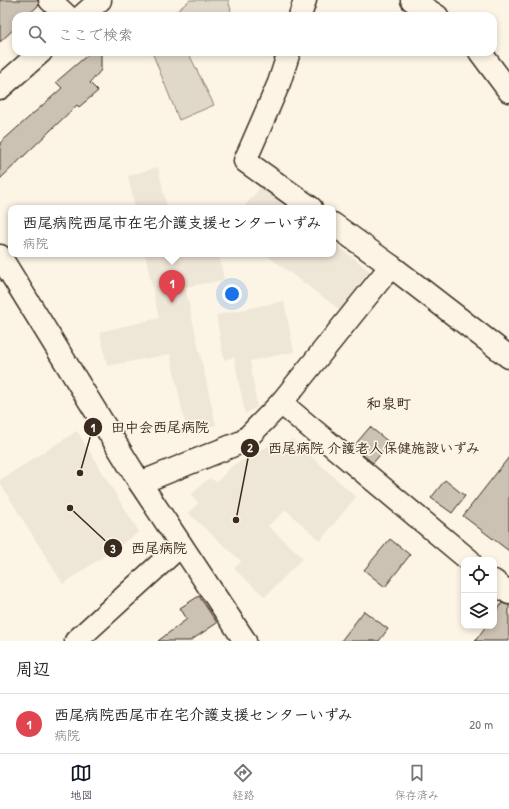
<!DOCTYPE html>
<html lang="ja">
<head>
<meta charset="utf-8">
<style>
	:root { --surface:#fff; --page:#f6f6f6; --text:#222; --muted:#767676; --line:#e0e0e0; --accent:#111827 }
	body { margin:0; font-family:"Patrick Hand","Klee One",sans-serif; background:var(--page); color:var(--text) }
	.controls { position:absolute; right:12px; bottom:12px; display:grid; overflow:hidden; border-radius:8px; box-shadow:0 2px 6px #0003 }
	.controls button { width:36px; height:36px; display:grid; place-items:center; padding:0; border:0; border-bottom:1px solid var(--line); background:var(--surface); color:var(--text); font:20px sans-serif }
	.you { position:absolute; left:232px; top:294px; width:14px; height:14px; margin:-10px; border:3px solid #fff; border-radius:50%; background:#1a73e8; box-shadow:0 0 0 6px #1a73e833 }
	.badge { display:grid; place-items:center; width:26px; height:26px; border-radius:50%; background:var(--accent); color:#fff; font-size:13px; font-weight:700 }
	.pin { position:absolute; translate:-50% -33px; filter:drop-shadow(0 1px 2px #0008) }
	.pin::after { content:''; position:absolute; top:21px; width:14px; height:12px; background:inherit; clip-path:polygon(0 0,100% 0,50% 100%) }
	.popup { position:absolute; left:8px; top:205px; width:328px; height:52px; box-sizing:border-box; display:grid; place-content:center; border-radius:8px; background:var(--surface); filter:drop-shadow(0 1px 3px #0005); font-size:13px; white-space:nowrap; color:var(--muted) }
	.popup b { font-size:15px; color:var(--text) }
	.popup::after { content:''; position:absolute; left:50%; top:100%; margin-left:-8px; border:8px solid transparent; border-top-color:var(--surface) }
	.list { margin:0; padding:0; list-style:none }
	h2 { display:flex; justify-content:space-between; align-items:center; height:52px; margin:0; padding:0 16px; font-size:17px }
	h2 small { font-size:13px; font-weight:400; color:var(--muted) }
	.list li { display:grid; grid-template-columns:26px 1fr auto; gap:12px; align-items:center; box-sizing:border-box; height:60px; padding:0 16px; border-top:1px solid var(--line) }
	.list b { display:block; font-size:15px; white-space:nowrap }
	.list p { margin:0; font-size:13px; white-space:nowrap; color:var(--muted) }
	.list em { font-size:13px; font-style:normal; color:var(--muted) }
	.icon { flex:none; width:22px; height:22px; fill:none; stroke:currentColor; stroke-width:2; stroke-linecap:round; stroke-linejoin:round }
	.map { position:relative; flex:none; width:509px; height:641px; overflow:hidden }
	.search { position:absolute; background:var(--surface); box-shadow:0 2px 6px #0003; left:12px; right:12px; top:12px; height:44px; display:flex; align-items:center; gap:10px; box-sizing:border-box; padding:0 14px; border-radius:12px; color:var(--muted); font-size:15px }
	.sheet { height:112px; background:var(--surface) }
	nav { display:flex; justify-content:space-around; align-items:center; box-sizing:border-box; height:56px; border-top:1px solid var(--line); background:var(--surface); font-size:11px; color:var(--muted) }
	nav a { display:grid; justify-items:center; gap:2px }
	nav .on { color:var(--accent) }
	.map>svg:first-child { display:block }
</style>
</head>
<body>
<div class="map">
<svg width="509" height="641" viewBox="0 0 509 641">
	<rect width="100%" height="100%" fill="#fcf5e5"/>
	<filter id="ink" filterUnits="userSpaceOnUse"><feTurbulence type="fractalNoise" baseFrequency=".025" numOctaves="2"/><feDisplacementMap in="SourceGraphic" scale="8" xChannelSelector="R" yChannelSelector="G"/><feConvolveMatrix kernelMatrix="1 2 1 2 8 2 1 2 1" color-interpolation-filters="sRGB"/></filter>
	<g filter="url(#ink)">
		<g fill="#eee6d6">
			<path d="M 158,167 L 167,208 L 135,208 L 128,176 Z"/>
			<path d="M 261,187 L 289,208 L 243,208 Z"/>
			<path d="M 333,242 L 370,271 L 340,310 L 265,254 L 333,254 Z"/>
			<path d="M 145,254 L 219,254 L 224,280 L 185,287 L 216,425 L 187,432 L 170,354 L 107,366 L 100,332 L 159,318 Z"/>
			<path d="M 284,301 L 294,352 L 250,361 L 257,407 L 245,414 L 234,357 L 224,360 L 216,315 Z"/>
			<path d="M 77,431 L 139,532 L 63,584 L 0,483 L 0,480 Z"/>
			<path d="M 292,439 L 356,497 L 320,541 L 286,510 L 268,526 L 303,558 L 265,597 L 234,569 L 241,561 L 188,513 L 198,503 L 191,495 L 209,478 L 217,482 L 232,466 L 270,445 L 279,452 Z"/>
		</g>
		<g fill="#e0d8c8" stroke="#8e8173">
			<path d="M 190,0 L 228,0 L 231,10 L 226,16 L 171,16 Z"/>
			<path d="M 152,52 L 191,52 L 189,54 L 214,105 L 179,120 Z"/>
		</g>
		<g fill="#ccc2b3" stroke="#3b2a1e">
			<path d="M 0,0 L 38,0 L 39,5 L 27,16 L 16,16 L 16,27 L 0,42 Z"/>
			<path d="M 91,52 L 101,52 L 101,70 L 90,83 L 98,91 L 79,107 L 77,105 L 0,179 L 0,143 L 62,88 L 56,82 Z"/>
			<path d="M 370,427 L 390,443 L 373,463 L 353,447 Z"/>
			<path d="M 509,457 L 509,551 L 463,516 Z"/>
			<path d="M 445,480 L 465,496 L 452,513 L 431,498 Z"/>
			<path d="M 390,539 L 410,555 L 385,587 L 364,570 Z"/>
			<path d="M 199,596 L 217,623 L 190,641 L 158,641 L 187,619 L 180,608 Z"/>
			<path d="M 502,603 L 509,605 L 509,641 L 475,641 L 486,626 L 494,626 L 494,615 Z"/>
			<path d="M 364,611 L 388,629 L 379,641 L 341,641 Z"/>
		</g>
		<g fill="none" stroke-linecap="round" stroke-linejoin="round">
			<defs>
				<g id="minor">
					<path d="M 50,0 L 67,16"/>
					<path d="M 412,0 L 437,16"/>
					<path d="M 82,16 L 100,0"/>
					<path d="M 300,16 L 305,0"/>
					<path d="M 289,52 L 279,83 L 245,161 L 311,208"/>
					<path d="M 480,52 L 509,91"/>
					<path d="M 0,88 L 41,52"/>
					<path d="M 333,224 L 391,266 L 509,357"/>
					<path d="M 0,256 L 140,483 L 245,641"/>
					<path d="M 281,403 L 391,266"/>
					<path d="M 140,483 L 244,441 L 281,403 L 469,560"/>
					<path d="M 494,581 L 509,593"/>
					<path d="M 76,641 L 181,545"/>
				</g>
			</defs>
			<use href="#minor" stroke="#3b2a1e" stroke-width="25"/>
			<use href="#minor" stroke="#fcf5e5" stroke-width="22"/>
		</g>
	</g>
	<g text-anchor="middle" stroke-width="3.5" stroke-linejoin="round" paint-order="stroke">
		<g font-size="15" font-weight="bold" fill="#3b2a1e" stroke="#fcf5e5">
			<text x="389" y="409">和泉町</text>
		</g>
	</g>
	<path fill="none" stroke="#3b2a1e" stroke-width="1.5" d="M80 473L93 427M236 520L250 448M70 508L113 548"/>
	<g fill="#3b2a1e" stroke="#fcf5e5" stroke-width="1.5">
		<circle cx="80" cy="473" r="4"/>
		<circle cx="236" cy="520" r="4"/>
		<circle cx="70" cy="508" r="4"/>
		<circle cx="93" cy="427" r="10"/>
		<circle cx="250" cy="448" r="10"/>
		<circle cx="113" cy="548" r="10"/>
	</g>
	<g font-size="12" text-anchor="middle" font-weight="bold" fill="#fff">
		<text x="93" y="432">1</text>
		<text x="250" y="452">2</text>
		<text x="113" y="553">3</text>
	</g>
	<g font-size="14" text-anchor="middle" font-weight="bold" fill="#3b2a1e" stroke="#fcf5e5" stroke-width="3.5" stroke-linejoin="round" paint-order="stroke">
		<text x="160" y="432">田中会西尾病院</text>
		<text x="374" y="453">西尾病院 介護老人保健施設いずみ</text>
		<text x="159" y="553">西尾病院</text>
	</g>
</svg>
<div class="controls">
<button><svg class="icon" aria-label="locate" viewBox="0 0 24 24"><circle cx="12" cy="12" r="6"/><path d="M12 2v4M12 18v4M2 12h4M18 12h4"/></svg></button>
<button><svg class="icon" aria-label="layers" viewBox="0 0 24 24"><path d="M12 4l9 5-9 5-9-5zM3 14l9 5 9-5"/></svg></button>
</div>
<div class="you"></div>
<div class="pin badge" style="left:172px;top:303px;background:#e0444e">1</div>
<div class="popup"><b>西尾病院西尾市在宅介護支援センターいずみ</b>病院</div>
<div class="search"><svg class="icon" aria-label="search" viewBox="0 0 24 24"><circle cx="10" cy="10" r="6"/><path d="M15 15l6 6"/></svg>ここで検索</div>
</div>
<section class="sheet">
<h2>周辺<small></small></h2>
<ul class="list">
<li><span class="badge" style="background:#e0444e">1</span><div><b>西尾病院西尾市在宅介護支援センターいずみ</b><p>病院</p></div><em>20 m</em></li>
</ul>
</section>
<nav>
<a class="on"><svg class="icon" aria-label="map" viewBox="0 0 24 24"><path d="M3 6l6-2 6 2 6-2v14l-6 2-6-2-6 2zM9 4v14M15 6v14"/></svg>地図</a>
<a><svg class="icon" aria-label="directions" viewBox="0 0 24 24"><path d="M12 3l9 9-9 9-9-9zM9 14v-3h6M13 9l2 2-2 2"/></svg>経路</a>
<a><svg class="icon" aria-label="saved" viewBox="0 0 24 24"><path d="M7 4h10v16l-5-4-5 4z"/></svg>保存済み</a>
</nav>
</body>
</html>
